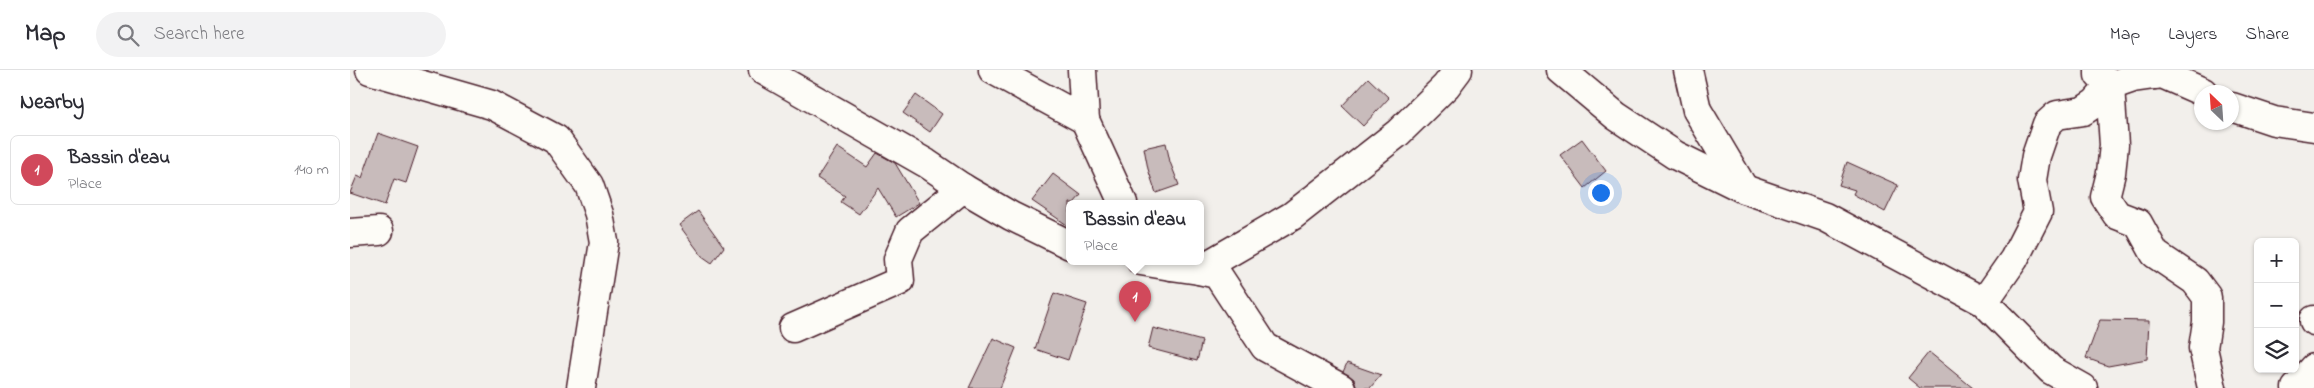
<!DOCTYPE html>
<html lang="en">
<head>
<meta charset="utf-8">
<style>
	:root { --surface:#fff; --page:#f2f2f3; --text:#2b2b33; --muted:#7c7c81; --line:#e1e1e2; --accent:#d1495b }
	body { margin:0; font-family:"Indie Flower",sans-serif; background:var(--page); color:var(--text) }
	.controls { position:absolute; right:15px; bottom:15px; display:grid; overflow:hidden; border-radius:8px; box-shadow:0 1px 4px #0004 }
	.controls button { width:45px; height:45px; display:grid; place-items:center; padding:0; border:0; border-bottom:1px solid var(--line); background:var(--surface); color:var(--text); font:25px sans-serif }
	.compass { position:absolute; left:1844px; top:15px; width:45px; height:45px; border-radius:50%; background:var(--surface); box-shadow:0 1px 4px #0004; rotate:335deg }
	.you { position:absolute; left:1250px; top:122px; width:18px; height:18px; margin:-12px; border:4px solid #fff; border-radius:50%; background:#1a73e8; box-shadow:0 0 0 8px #1a73e833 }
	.badge { display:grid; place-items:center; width:32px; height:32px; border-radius:50%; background:var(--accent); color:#fff; font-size:16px; font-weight:700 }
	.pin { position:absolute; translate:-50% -41px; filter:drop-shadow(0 1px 2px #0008) }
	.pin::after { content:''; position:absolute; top:26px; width:18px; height:15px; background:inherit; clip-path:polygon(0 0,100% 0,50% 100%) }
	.popup { position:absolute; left:716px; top:130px; width:138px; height:65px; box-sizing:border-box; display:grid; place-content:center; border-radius:8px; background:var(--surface); filter:drop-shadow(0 1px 4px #0005); font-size:16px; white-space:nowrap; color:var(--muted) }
	.popup b { font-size:19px; color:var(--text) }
	.popup::after { content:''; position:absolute; left:50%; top:100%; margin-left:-10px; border:10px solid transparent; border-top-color:var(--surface) }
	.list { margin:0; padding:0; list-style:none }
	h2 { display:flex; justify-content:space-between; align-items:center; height:65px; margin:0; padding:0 20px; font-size:21px }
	h2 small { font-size:16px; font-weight:400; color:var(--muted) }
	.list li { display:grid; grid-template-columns:32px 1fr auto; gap:15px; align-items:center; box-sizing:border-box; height:70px; margin:0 10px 10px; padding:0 10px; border:1px solid var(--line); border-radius:8px }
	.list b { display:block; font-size:19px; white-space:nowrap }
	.list p { margin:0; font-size:16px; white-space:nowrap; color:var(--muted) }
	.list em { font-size:16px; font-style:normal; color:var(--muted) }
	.icon { flex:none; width:28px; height:28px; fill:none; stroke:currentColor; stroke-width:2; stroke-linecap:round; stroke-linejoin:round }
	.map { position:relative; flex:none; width:1964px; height:318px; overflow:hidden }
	header { display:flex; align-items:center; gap:30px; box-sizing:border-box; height:70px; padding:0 25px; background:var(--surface); border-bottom:1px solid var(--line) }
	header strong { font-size:24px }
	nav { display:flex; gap:28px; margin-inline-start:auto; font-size:18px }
	.search { width:350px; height:45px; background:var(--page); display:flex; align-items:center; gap:12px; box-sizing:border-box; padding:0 18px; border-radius:28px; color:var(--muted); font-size:19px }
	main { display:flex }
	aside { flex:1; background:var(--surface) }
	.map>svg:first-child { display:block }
</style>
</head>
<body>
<header>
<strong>Map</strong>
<div class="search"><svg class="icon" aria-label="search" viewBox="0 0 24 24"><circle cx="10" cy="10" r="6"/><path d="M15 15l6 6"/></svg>Search here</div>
<nav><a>Map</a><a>Layers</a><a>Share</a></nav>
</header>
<main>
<aside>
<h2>Nearby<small></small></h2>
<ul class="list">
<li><span class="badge">1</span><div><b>Bassin d'eau</b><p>Place</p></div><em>140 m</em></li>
</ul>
</aside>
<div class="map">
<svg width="1964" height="318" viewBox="0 0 1964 318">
	<rect width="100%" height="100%" fill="#f2efeb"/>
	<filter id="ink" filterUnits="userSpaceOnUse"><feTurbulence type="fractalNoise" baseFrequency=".02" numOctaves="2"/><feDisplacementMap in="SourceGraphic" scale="10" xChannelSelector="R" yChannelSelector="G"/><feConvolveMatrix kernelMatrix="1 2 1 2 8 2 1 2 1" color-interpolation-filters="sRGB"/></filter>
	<g filter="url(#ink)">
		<g fill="#c8bbbb" stroke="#4a1f2b">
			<path d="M 1018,8 L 1039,28 L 1013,56 L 992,36 Z"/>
			<path d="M 566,25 L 592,44 L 580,62 L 553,43 Z"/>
			<path d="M 28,63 L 68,77 L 56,113 L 44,109 L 35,135 L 0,123 L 7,106 L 12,108 Z"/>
			<path d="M 1232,69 L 1256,101 L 1235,118 L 1210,85 Z"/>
			<path d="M 816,73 L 820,92 L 829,115 L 806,123 L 798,99 L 794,78 Z"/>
			<path d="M 487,77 L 517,97 L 527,83 L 545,93 L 569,133 L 546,147 L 528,118 L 509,144 L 491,132 L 495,126 L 467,108 Z"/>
			<path d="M 1497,92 L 1548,115 L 1535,142 L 1503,124 L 1505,120 L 1489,115 Z"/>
			<path d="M 703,104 L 731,125 L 724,133 L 720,133 L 720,157 L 682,131 Z"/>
			<path d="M 348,141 L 374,177 L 362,193 L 352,186 L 329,155 Z"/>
			<path d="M 704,223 L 737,234 L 718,290 L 685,279 Z"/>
			<path d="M 1750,250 L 1799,251 L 1797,289 L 1758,296 L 1736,288 Z"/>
			<path d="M 803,258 L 852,271 L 847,291 L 798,278 Z"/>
			<path d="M 643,268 L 666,278 L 650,318 L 619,318 Z"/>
			<path d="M 1579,282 L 1623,318 L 1570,318 L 1558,308 Z"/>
			<path d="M 997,293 L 1031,305 L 1020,318 L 1007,318 L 1004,309 L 993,302 Z"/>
		</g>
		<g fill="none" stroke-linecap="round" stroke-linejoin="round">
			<defs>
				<g id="street">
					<path d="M 20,0 L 142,35 L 206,69 L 239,115 L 249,144 L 254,172 L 231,318"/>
					<path d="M 413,0 L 576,93 L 613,118 L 661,146 L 720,175"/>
					<path d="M 643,0 L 735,50"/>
					<path d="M 1338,0 L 1347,40 L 1394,119"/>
					<path d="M 1749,0 L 1749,5 L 1760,16 L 1764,75 L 1761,103 L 1755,127 L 1767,145 L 1788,153 L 1805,184 L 1845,211 L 1857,227 L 1857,252 L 1853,278 L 1862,318"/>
					<path d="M 1795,0 L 1804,5 L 1812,4 L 1853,22"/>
					<path d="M 1882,37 L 1924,51 L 1964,57"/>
					<path d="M 0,163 L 29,161"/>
					<path d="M 791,191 L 821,196"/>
					<path d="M 849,200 L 867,204 L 915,277 L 991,318"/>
					<path d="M 1634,232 L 1664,189 L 1688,142 L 1682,110 L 1686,86 L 1697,54 L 1707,45 L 1733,41 L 1745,33 L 1760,16 L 1783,8 L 1804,5"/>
					<path d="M 1964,250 L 1964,251"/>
					<path d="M 443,258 L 550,211 L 548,189 L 560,161 L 613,118"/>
					<path d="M 1946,318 L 1964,298"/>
				</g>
				<g id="secondary">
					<path d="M 732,0 L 735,50 L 773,133"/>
					<path d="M 1211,0 L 1266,46 L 1325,85 L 1394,119 L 1475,147 L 1634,232 L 1701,300 L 1733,318"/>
					<path d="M 817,191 L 821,196 L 849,200 L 942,146 L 1048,63 L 1096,16 L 1108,0"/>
				</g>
			</defs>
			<use href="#street" stroke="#4a1f2b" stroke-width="31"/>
			<use href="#secondary" stroke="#4a1f2b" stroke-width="31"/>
			<use href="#street" stroke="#fdfcf7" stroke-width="28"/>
			<use href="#secondary" stroke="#fdfcf7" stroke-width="28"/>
		</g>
	</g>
</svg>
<div class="controls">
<button>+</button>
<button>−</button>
<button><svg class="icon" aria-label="layers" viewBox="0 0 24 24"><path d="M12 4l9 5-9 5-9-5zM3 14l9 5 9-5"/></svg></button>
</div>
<svg class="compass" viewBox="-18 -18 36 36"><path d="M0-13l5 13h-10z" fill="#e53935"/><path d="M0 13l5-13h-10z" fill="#7c7c81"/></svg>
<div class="you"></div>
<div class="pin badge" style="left:785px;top:252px">1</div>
<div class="popup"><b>Bassin d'eau</b>Place</div>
</div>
</main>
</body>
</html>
